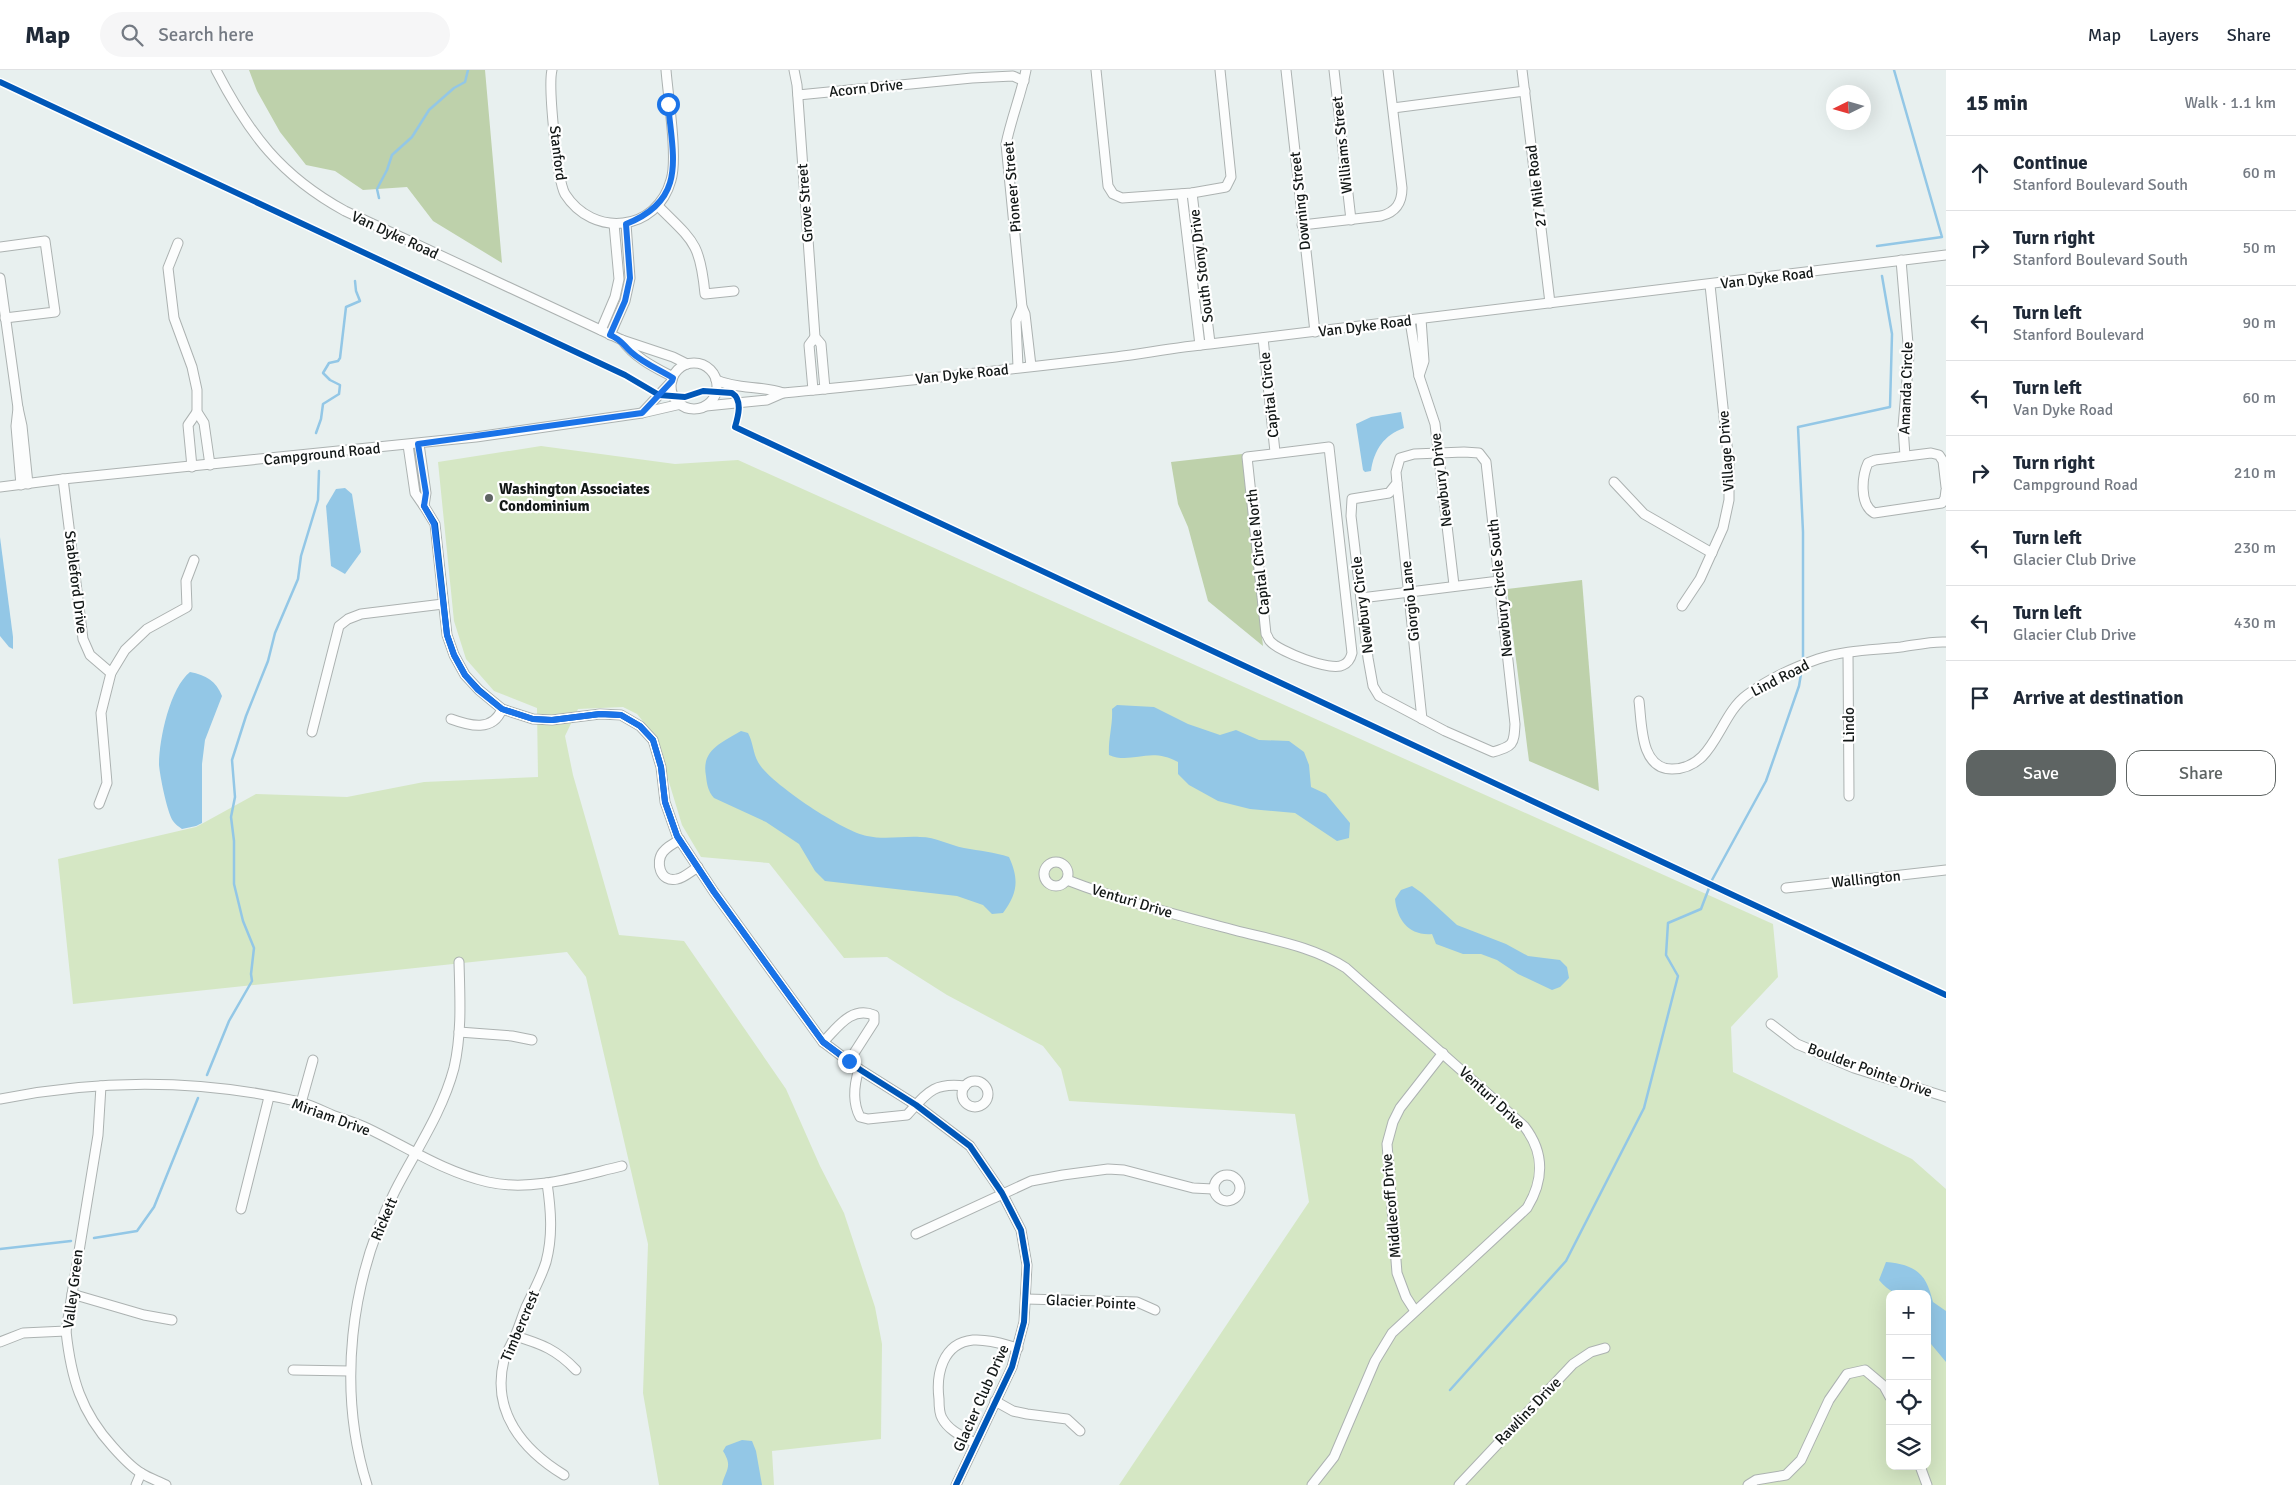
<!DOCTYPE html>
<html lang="en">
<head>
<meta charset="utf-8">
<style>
	:root { --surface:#fff; --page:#f6f6f7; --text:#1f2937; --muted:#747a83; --line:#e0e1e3; --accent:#5e6463 }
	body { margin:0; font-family:Signika,sans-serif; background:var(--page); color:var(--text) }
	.controls { position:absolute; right:15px; bottom:15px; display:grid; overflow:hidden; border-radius:10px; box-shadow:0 5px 20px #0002 }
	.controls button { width:45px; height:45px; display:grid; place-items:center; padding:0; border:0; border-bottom:1px solid var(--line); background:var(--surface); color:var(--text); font:25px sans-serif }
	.compass { position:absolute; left:1826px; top:15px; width:45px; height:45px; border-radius:50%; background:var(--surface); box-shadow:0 5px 20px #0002; rotate:265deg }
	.stop { position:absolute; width:15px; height:15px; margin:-11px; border:4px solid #1a73e8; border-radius:50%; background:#fff }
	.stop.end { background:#1a73e8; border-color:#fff; box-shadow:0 1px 5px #0008 }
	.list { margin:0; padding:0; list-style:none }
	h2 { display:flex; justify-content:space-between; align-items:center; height:65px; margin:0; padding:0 20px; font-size:21px }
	h2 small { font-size:16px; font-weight:400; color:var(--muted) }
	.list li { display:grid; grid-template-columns:32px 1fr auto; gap:15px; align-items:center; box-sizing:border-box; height:75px; padding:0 20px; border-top:1px solid var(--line) }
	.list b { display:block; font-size:19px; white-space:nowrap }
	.list p { margin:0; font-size:16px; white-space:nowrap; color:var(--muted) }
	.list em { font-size:16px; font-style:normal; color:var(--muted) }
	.actions { display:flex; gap:10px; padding:15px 20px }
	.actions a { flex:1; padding:11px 0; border:1px solid var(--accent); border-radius:15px; text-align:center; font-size:18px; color:var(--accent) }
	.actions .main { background:var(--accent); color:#fff }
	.icon { flex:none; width:28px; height:28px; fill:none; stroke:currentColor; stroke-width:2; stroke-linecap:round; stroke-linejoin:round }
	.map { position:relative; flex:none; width:1946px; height:1415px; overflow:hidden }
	header { display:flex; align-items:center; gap:30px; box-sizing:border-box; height:70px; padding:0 25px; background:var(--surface); border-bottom:1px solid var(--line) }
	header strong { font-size:24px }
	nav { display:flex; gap:28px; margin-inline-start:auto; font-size:18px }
	.search { width:350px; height:45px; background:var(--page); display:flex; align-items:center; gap:12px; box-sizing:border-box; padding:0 18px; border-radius:28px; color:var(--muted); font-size:19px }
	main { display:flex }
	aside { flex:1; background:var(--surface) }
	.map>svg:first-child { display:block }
</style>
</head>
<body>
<header>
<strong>Map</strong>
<div class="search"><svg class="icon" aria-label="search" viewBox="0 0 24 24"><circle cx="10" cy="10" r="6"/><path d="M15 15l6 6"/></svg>Search here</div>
<nav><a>Map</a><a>Layers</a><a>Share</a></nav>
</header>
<main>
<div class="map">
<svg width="1946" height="1415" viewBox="0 0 1946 1415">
	<rect width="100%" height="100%" fill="#e8f0ef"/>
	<path fill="#d5e7c4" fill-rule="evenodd" d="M 541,376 L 675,394 L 738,390 L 1773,854 L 1778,907 L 1731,957 L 1733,1002 L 1912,1089 L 1946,1119 L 1946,1415 L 1119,1415 L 1309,1132 L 1295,1044 L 1069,1031 L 1061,999 L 1043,976 L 947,925 L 887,887 L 844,888 L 769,793 L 701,787 L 682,755 L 655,666 L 637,644 L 623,637 L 578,639 L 565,666 L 573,705 L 619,865 L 684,871 L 786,1019 L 820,1096 L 844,1143 L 875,1237 L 882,1274 L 881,1369 L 772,1381 L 774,1415 L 659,1415 L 643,1323 L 648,1174 L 586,907 L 567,882 L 73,934 L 58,789 L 196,757 L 256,724 L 347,727 L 424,712 L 538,707 L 537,638 L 494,621 L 466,589 L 454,551 L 438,392 ZM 1890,1224 L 1927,1224 L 1927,1396 L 1890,1396 Z"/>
	<g fill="#bed1ab">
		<path d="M 249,0 L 485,0 L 502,193 L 433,151 L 407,117 L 363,120 L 335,101 L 306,95 L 280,62 L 257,21 Z"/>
		<path d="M 1242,384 L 1263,576 L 1208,531 L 1188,457 L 1178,434 L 1171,392 Z"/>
		<path d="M 1582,510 L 1599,721 L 1529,691 L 1507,519 Z"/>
	</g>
	<g fill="#93c7e6">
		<path d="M 1401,342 L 1404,358 C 1384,365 1374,380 1371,401 L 1365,402 L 1363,400 L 1356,354 L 1371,347 Z"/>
		<path d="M 345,418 L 352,424 L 361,482 L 345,504 L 331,496 L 326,436 L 336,419 Z"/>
		<path d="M 0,467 L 13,567 L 13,579 L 9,577 L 0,566 Z"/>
		<path d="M 190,602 C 206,605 216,611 222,626 L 205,670 L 202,694 L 202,753 L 196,756 L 182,759 C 179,757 175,754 173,751 C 167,742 160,706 159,695 C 159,669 170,618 190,602 Z"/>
		<path d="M 1117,635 L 1154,637 L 1188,654 L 1220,665 L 1236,660 L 1259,670 L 1289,671 L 1304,682 L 1309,695 L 1311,717 L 1326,724 L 1350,753 L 1349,768 L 1337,771 L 1295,743 L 1250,739 L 1218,731 L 1189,715 L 1178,704 L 1178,692 C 1149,676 1132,695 1109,685 C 1108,669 1113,655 1112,639 Z"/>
		<path d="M 741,661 L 748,663 C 753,672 753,683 758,692 C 769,713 844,762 867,766 C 885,770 902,766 920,767 C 936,767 949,775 964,778 C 980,781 994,782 1009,787 C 1019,809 1018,823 1003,843 L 992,844 L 983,835 L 957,826 L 825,811 L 815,801 L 799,774 L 766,752 L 714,728 C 708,721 707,715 706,706 C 701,680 721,673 741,661 Z"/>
		<path d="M 1412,816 L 1422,823 L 1457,855 L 1506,874 L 1528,886 L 1560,890 L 1567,897 L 1569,908 L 1560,917 L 1552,920 L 1518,904 L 1497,890 L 1481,884 L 1463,884 L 1436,874 L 1432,864 C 1409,866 1397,850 1395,829 L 1401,820 Z"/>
		<path d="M 1886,1192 C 1916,1195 1926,1203 1933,1232 L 1946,1241 L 1946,1292 L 1931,1274 L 1927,1258 L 1927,1224 C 1904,1224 1895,1229 1879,1210 Z"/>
		<path d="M 742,1370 L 752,1371 L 756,1381 L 762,1415 L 722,1415 C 726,1399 733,1397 723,1381 L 726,1376 Z"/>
	</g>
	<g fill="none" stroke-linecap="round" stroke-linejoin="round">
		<g stroke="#93c7e6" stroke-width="2.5">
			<path d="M 379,128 L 377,119 L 387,100 L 392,85 L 412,67 L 429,40 L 454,18 L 465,12 L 468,0"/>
			<path d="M 1877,176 L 1942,167 L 1894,0"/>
			<path d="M 316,363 L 321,349 L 323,334 L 339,324 L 340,315 L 330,310 L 323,303 L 329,293 L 338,291 L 340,288 L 346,237 L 360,231 L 356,221 L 355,211"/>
			<path d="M 1803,589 L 1803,462 L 1798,357 L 1890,337 L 1892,264 L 1882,206"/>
			<path d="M 1712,810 L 1766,711 L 1799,616 L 1801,604"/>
			<path d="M 207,1005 L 229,951 L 252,911 L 251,904 L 254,878 L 243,851 L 234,814 L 234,771 L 231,747 L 235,727 L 232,690 L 246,646 L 268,591 L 275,563 L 298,509 L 301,486 L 318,430 L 319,401"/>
			<path d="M 94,1168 L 137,1161 L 154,1137 L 198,1028"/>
			<path d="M 0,1179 L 71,1171"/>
			<path d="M 1450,1320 L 1566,1191 L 1644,1038 L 1678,906 L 1666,885 L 1668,853 L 1701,839 L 1709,818"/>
		</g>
		<defs>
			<g id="minor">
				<path d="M 216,0 C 249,64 281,106 345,141 L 622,270 L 673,287 L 687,294"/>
				<path d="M 552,0 C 548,16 557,110 565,124 C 593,168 657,162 671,110 C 678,88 668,26 666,0"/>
				<path d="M 794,0 L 797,15 L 815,267 L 821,274 L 825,319"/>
				<path d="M 1026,0 C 1021,25 1011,49 1006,74 L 1022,237 L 1025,244 L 1031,296"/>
				<path d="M 1096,0 L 1108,116 L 1113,124 L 1122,128 L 1192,123 L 1226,117 L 1231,107 L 1220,0"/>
				<path d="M 1286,0 L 1315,262"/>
				<path d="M 1334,0 L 1351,150"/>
				<path d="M 1522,0 L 1550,233"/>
				<path d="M 798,25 L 972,8 L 1013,6 L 1024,11"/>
				<path d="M 1393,38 L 1525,21"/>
				<path d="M 1192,123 L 1210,273"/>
				<path d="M 1182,124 L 1200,275"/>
				<path d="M 658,136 C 693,171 700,172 705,224 L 734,221"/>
				<path d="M 1302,155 L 1381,146 C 1396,142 1402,133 1402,118 L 1388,0"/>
				<path d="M 178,173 L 168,198 L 174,248 L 192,297 L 197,320 L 197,342 L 204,353 L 210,395"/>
				<path d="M 0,177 L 45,171 L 55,242 L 5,248"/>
				<path d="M 1901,190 L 1909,286 L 1903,357 L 1905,386"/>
				<path d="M 0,208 L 18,338"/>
				<path d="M 1410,251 L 1419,306 L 1424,291 L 1421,249"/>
				<path d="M 601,260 L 615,227 L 619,209 L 614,154"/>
				<path d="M 610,265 L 625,231 L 630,208 L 626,154"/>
				<path d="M 1263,268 L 1275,382"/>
				<path d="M 622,270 C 635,288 654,297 673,307"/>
				<circle cx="694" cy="316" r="23"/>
				<path d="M 1018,297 L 1016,251 L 1022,237"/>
				<path d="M 1419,306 L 1435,354 L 1454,515"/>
				<path d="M 716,310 C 739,320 759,315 783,323"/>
				<path d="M 813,320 L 809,275 L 815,267"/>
				<path d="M 706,336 L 767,330 L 783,323 C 894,313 1005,300 1116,287 C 1147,283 1178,277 1210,274 C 1455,245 1700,215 1946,185"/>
				<path d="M 642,343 L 672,311"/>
				<path d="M 408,375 L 415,423 L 424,436 L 426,423 L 419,374"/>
				<path d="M 1329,377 L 1352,583 C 1351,587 1348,593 1343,595 C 1331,602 1278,581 1270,571 C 1268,569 1268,566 1266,564 L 1247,387 Z"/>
				<path d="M 1464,382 L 1479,383 L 1486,392 L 1515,654 C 1514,675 1513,676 1493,682 L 1445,661 L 1379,626 L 1373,616 L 1368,588 L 1351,446 L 1352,429 L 1389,423 L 1397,413 L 1396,402 L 1400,388 L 1414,384 Z"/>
				<path d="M 192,397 L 188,355 L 197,342"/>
				<path d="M 63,409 L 83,569 L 90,585 L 111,603"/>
				<path d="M 1614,412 L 1644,444 L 1712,483"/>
				<path d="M 1397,413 L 1422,649"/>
				<path d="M 21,415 L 16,356 L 18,338 L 22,356 L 28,414"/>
				<path d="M 0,417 L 63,409 L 476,367 L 642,343 L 681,334"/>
				<path d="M 1946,417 L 1943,391 L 1939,385 L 1931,383 L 1875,390 L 1868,393 C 1862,406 1859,434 1874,443 L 1942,433 L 1945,428 L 1946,420"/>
				<path d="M 424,436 L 435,454 L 447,565 L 454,585 L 465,605 L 479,620 L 502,639 L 533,649 L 552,650 L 600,644 L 621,645 L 640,656 L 653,670 L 661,697 L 665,732 L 677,766 L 714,822 L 823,972 L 859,999 L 916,1035 L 970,1076 L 1002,1123 L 1021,1160 L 1027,1195 L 1024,1252 L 1012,1297 L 956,1415"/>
				<path d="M 1361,528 L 1499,511"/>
				<path d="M 1682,536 L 1700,509 L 1723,458 L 1729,430 L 1729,394 L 1710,215"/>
				<path d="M 1848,583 L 1849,726"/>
				<path d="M 1639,631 C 1642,654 1640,699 1672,699 C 1715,699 1718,646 1747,625 C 1767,610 1795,597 1818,589 C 1844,580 1874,580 1901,577 C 1915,575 1933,571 1946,572"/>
				<path d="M 451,649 C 470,656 493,662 502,639"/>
				<path d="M 312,662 L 339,556 L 348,549 L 361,544 L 443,534"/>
				<path d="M 99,734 L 107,713 L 101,643 L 111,603 L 125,580 L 147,559 L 187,537 L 186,511 L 194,490"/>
				<path d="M 680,770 C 674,773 667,777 663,782 C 655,792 660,813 677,809 C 684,808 691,801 698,797"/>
				<circle cx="1056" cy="804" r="12"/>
				<path d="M 1067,810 C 1121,831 1177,845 1234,860 C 1272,870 1313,876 1346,898 L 1524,1056 C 1545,1083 1544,1110 1527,1138 L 1392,1263 L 1375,1291 L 1334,1387 L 1312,1415"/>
				<path d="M 1786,818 L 1946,800"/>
				<path d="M 1771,954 L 1797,974 L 1854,998 L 1946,1027"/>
				<path d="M 459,962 L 512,966 L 532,970"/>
				<path d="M 823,972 C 838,957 851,936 874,945 L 874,952 L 849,991"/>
				<path d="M 859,999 C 854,1015 852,1032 860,1047 L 868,1049 L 907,1045 C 927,1023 933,1012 965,1016"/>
				<circle cx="975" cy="1024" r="13"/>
				<path d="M 101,1016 L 98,1065 L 66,1261 C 71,1308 81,1342 113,1377 C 121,1386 131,1397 141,1403 C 149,1408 158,1411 166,1415"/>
				<path d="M 0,1029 C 99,1009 201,1009 300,1032 C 311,1035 321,1040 332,1045 C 343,1049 356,1053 367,1058 C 407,1077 444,1102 488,1112 C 532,1122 579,1106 622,1096"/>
				<path d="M 301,1033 L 313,990"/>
				<circle cx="1227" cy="1118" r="13"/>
				<path d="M 547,1113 C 551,1140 553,1166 546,1192 C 541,1208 533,1222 526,1237 C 522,1247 519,1257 515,1266 C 512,1274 506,1282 504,1290 C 491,1342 523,1380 564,1405"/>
				<path d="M 241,1139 L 269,1027"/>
				<path d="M 916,1164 L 1031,1111 L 1063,1105 L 1108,1099 L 1124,1100 L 1193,1118 L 1213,1119"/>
				<path d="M 72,1224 L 144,1245 L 172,1250"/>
				<path d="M 1026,1229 L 1137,1232 L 1155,1240"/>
				<path d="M 1415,1241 L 1406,1227 L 1397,1203 L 1387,1074 L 1393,1052 L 1400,1038 L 1443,983"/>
				<path d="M 515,1266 C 542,1274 557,1280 576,1300"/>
				<path d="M 0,1272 L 23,1263 L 66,1261"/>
				<path d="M 293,1300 L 350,1301"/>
				<path d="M 995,1331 L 1013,1341 L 1027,1344 L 1067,1349 L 1080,1361"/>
				<path d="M 975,1373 C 962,1366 949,1361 942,1348 C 939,1343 939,1335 939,1329 C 936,1305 942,1273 973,1270 C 988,1269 1003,1274 1018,1278"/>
				<path d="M 1920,1396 L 1927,1415"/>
				<path d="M 136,1415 L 141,1403"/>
				<path d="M 367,1415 C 337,1319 350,1210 395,1121 C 416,1080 442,1043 454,998 C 462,963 460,928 459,892"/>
				<path d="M 1459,1415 L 1573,1294 L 1591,1282 L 1605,1278"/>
				<path d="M 1748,1415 L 1756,1410 L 1786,1405 L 1801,1390 L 1829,1330 L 1847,1304 L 1865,1300 L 1884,1316 L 1890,1327"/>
			</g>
		</defs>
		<use href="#minor" stroke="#acb2b1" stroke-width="11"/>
		<use href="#minor" stroke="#fcfdfd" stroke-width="9"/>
		<defs>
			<g id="cycleway">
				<path d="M 0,12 L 625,305 L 659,325 L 685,327 L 703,321 L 732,323 C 743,330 738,347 735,357 L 1946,925"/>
				<path d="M 424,436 L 435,454 L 447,565 L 454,585 L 465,605 L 479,620 L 502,639 L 533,649 L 552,650 L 600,644 L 621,645 L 640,656 L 653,670 L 661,697 L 665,732 L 677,766 L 714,822 L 823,972 L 859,999 L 916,1035 L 970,1076 L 1002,1123 L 1021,1160 L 1027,1195 L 1024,1252 L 1012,1297 L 956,1415"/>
			</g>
		</defs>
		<use href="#cycleway" stroke="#fff" stroke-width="9"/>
		<use href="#cycleway" stroke="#0057b8" stroke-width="6"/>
	</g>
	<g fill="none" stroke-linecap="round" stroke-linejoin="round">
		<path stroke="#1a73e8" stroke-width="6" d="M 668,34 C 673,88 687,130 626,154 L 630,208 L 625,231 L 610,265 C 622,270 623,275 631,282 C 643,293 660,300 673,308 L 672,311 L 642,343 L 418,374 L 426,423 L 424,436 L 434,454 L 447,565 L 454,585 L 465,605 L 478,620 L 502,639 L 533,649 L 552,650 L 600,644 L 621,645 L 640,656 L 653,670 L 661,697 L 665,732 L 677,766 L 714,822 L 823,972 L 849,991"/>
	</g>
	<circle fill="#5e6463" stroke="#fff" stroke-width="2" cx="489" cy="428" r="5"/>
	<g text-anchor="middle" stroke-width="4.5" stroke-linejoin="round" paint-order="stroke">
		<g font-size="15" fill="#131817" stroke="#fff">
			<text transform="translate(866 18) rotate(-6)" y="5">Acorn Drive</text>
			<text transform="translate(1342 75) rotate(-96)" y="5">Williams Street</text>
			<text transform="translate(558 83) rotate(83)" y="5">Stanford</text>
			<text transform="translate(1536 116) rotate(-97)" y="5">27 Mile Road</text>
			<text transform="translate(1012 117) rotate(-95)" y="5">Pioneer Street</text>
			<text transform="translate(1300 131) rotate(-96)" y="5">Downing Street</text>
			<text transform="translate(805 133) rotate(-94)" y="5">Grove Street</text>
			<text transform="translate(395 165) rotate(25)" y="5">Van Dyke Road</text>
			<text transform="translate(1201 196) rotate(-97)" y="5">South Stony Drive</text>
			<text transform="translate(1767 208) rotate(-7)" y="5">Van Dyke Road</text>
			<text transform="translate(1365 256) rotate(-7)" y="5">Van Dyke Road</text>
			<text transform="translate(962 304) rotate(-6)" y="5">Van Dyke Road</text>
			<text transform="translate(1906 318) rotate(-88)" y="5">Amanda Circle</text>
			<text transform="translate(1269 325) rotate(-96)" y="5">Capital Circle</text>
			<text transform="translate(1726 381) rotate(-94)" y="5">Village Drive</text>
			<text transform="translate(322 384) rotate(-6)" y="5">Campground Road</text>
			<text transform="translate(1441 410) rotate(-97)" y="5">Newbury Drive</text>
			<text transform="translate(1258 482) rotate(-96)" y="5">Capital Circle North</text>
			<text transform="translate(76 512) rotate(83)" y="5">Stableford Drive</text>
			<text transform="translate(1500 518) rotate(-96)" y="5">Newbury Circle South</text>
			<text transform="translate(1410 531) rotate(-96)" y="5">Giorgio Lane</text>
			<text transform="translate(1362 535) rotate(-97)" y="5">Newbury Circle</text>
			<text transform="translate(1780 608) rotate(-27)" y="5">Lind Road</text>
			<text transform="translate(1849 655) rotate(-90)" y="5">Lindo</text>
			<text transform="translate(1866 809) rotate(-6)" y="5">Wallington</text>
			<text transform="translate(1132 831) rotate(17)" y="5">Venturi Drive</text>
			<text transform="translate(1870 1000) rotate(20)" y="5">Boulder Pointe Drive</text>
			<text transform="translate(1492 1028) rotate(43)" y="5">Venturi Drive</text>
			<text transform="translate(331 1047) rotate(20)" y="5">Miriam Drive</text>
			<text transform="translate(1391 1136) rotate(-95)" y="5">Middlecoff Drive</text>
			<text transform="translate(384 1149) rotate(-67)" y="5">Rickett</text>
			<text transform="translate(73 1219) rotate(-83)" y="5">Valley Green</text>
			<text transform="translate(1091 1232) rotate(3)" y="5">Glacier Pointe</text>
			<text transform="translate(520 1256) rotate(-67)" y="5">Timbercrest</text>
			<text transform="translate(981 1328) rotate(-66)" y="5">Glacier Club Drive</text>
			<text transform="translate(1528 1341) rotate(-46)" y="5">Rawlins Drive</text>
		</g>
		<g font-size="15" font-weight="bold" fill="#131817" stroke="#fff" text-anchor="start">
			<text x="499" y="424">Washington Associates<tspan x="499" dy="17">Condominium</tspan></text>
		</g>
	</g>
</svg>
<div class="controls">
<button>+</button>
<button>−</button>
<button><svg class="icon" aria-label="locate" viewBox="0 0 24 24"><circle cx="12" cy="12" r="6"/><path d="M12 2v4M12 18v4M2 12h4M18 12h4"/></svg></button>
<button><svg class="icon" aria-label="layers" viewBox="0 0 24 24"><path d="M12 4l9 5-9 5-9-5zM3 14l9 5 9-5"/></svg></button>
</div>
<svg class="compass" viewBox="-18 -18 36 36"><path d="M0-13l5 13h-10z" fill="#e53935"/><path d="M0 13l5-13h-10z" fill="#747a83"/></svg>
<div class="stop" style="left:668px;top:34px"></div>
<div class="stop end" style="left:849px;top:991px"></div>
</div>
<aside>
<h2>15 min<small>Walk · 1.1 km</small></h2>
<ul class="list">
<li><svg class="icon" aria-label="ahead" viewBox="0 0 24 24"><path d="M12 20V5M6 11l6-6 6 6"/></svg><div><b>Continue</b><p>Stanford Boulevard South</p></div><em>60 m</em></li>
<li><svg class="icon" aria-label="right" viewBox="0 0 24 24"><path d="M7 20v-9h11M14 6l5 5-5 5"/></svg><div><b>Turn right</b><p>Stanford Boulevard South</p></div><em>50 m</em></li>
<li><svg class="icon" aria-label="left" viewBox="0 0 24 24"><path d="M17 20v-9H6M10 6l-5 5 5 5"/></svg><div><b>Turn left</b><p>Stanford Boulevard</p></div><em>90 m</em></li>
<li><svg class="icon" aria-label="left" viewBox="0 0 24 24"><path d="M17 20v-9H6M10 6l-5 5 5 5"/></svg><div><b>Turn left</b><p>Van Dyke Road</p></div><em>60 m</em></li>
<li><svg class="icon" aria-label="right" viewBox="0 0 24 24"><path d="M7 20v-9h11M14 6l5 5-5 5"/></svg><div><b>Turn right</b><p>Campground Road</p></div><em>210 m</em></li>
<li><svg class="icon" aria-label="left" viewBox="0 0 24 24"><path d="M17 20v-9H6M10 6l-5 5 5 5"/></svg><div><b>Turn left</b><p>Glacier Club Drive</p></div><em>230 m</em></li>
<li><svg class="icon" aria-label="left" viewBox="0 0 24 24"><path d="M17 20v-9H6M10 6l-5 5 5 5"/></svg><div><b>Turn left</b><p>Glacier Club Drive</p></div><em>430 m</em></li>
<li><svg class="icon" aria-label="arrive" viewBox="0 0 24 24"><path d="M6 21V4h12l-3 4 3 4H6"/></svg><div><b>Arrive at destination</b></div></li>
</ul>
<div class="actions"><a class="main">Save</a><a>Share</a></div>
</aside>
</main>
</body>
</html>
